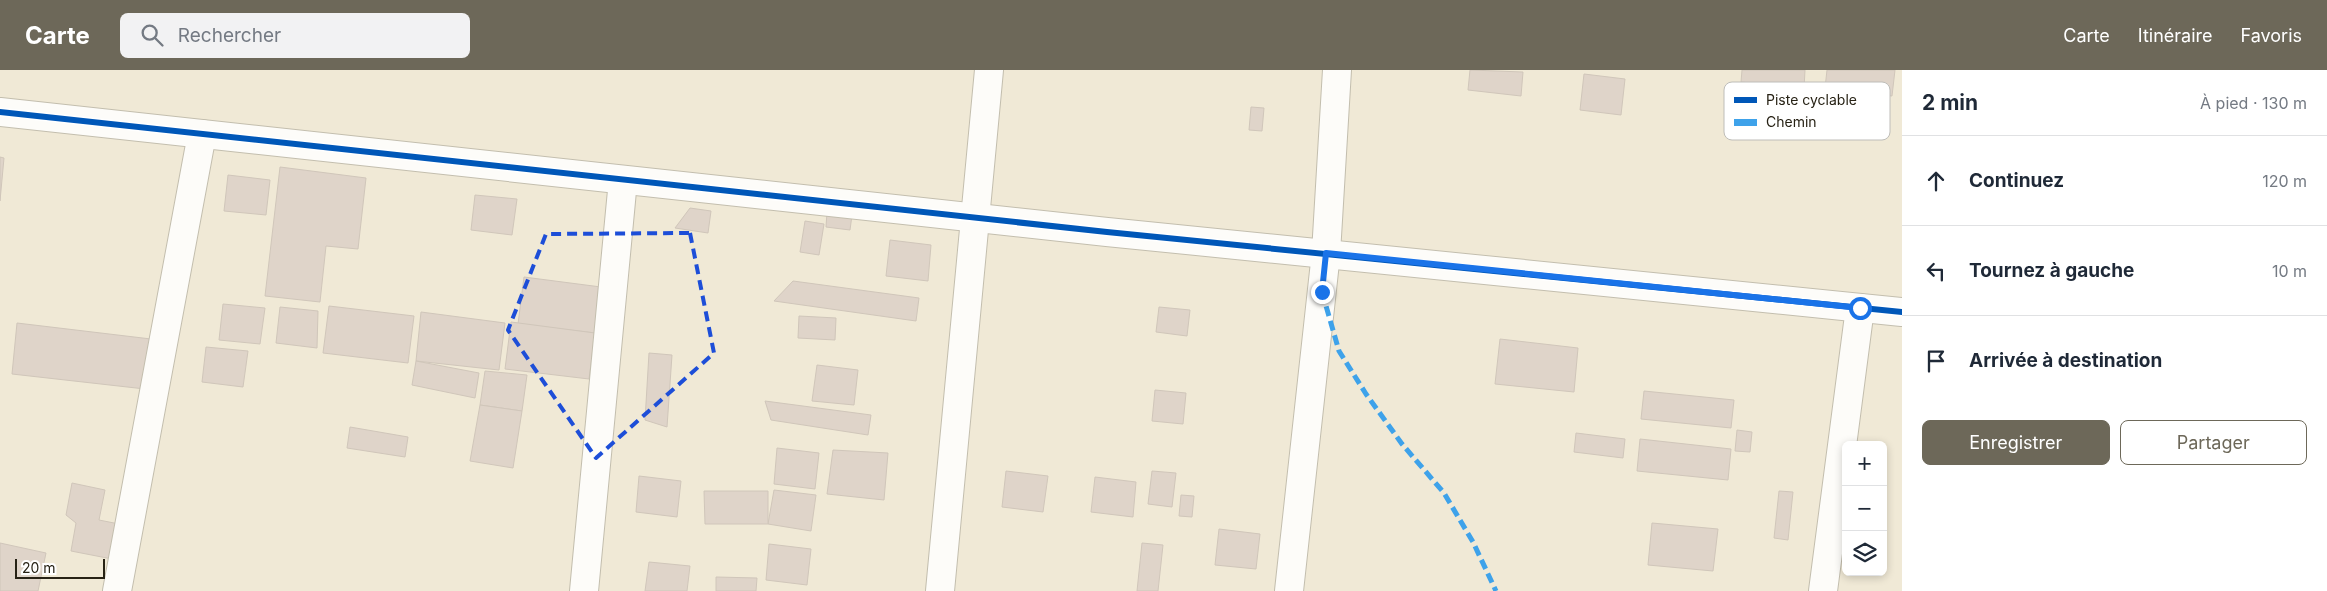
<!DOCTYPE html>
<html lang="fr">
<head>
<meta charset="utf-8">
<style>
	:root { --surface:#fff; --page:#f2f2f3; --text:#1f2937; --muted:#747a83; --line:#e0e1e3; --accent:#6d6859 }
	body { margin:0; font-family:Inter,sans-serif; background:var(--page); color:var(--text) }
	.controls { position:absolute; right:15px; bottom:15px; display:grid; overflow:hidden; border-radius:8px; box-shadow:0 2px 8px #0003 }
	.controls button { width:45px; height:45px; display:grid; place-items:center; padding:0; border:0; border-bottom:1px solid var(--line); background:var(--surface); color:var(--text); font:25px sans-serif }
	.scale { position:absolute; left:15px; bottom:12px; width:90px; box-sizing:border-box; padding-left:5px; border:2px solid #272215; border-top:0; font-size:14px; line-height:18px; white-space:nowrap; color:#272215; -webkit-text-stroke:4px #fff; paint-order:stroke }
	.stop { position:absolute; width:15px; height:15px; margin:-11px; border:4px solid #1a73e8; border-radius:50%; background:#fff }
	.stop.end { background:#1a73e8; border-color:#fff; box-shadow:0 1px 5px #0008 }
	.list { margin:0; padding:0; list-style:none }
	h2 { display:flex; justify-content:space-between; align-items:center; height:65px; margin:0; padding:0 20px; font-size:21px }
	h2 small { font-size:16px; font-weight:400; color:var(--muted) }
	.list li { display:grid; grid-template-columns:32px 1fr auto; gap:15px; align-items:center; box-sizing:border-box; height:90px; padding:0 20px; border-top:1px solid var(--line) }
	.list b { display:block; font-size:19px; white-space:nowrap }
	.list em { font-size:16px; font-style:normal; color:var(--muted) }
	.actions { display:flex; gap:10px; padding:15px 20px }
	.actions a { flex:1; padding:11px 0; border:1px solid var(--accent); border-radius:8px; text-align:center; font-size:18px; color:var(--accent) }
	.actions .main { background:var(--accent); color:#fff }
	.icon { flex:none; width:28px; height:28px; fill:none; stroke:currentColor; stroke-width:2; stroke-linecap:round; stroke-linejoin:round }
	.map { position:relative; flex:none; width:1902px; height:521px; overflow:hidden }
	header { display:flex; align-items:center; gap:30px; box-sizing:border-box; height:70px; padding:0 25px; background:var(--accent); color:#fff }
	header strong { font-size:24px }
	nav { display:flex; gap:28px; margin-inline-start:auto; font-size:18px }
	.search { width:350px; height:45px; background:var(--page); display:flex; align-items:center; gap:12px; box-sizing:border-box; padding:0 18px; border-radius:8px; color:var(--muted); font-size:19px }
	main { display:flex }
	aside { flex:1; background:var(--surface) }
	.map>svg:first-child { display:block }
</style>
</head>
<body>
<header>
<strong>Carte</strong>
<div class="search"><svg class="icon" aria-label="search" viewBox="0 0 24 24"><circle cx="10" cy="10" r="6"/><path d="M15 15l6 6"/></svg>Rechercher</div>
<nav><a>Carte</a><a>Itinéraire</a><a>Favoris</a></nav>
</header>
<main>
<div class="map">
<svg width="1902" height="521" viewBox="0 0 1902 521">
	<rect width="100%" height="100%" fill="#f0e9d6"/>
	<g fill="#dfd4c9" stroke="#d0c6ba">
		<path d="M 1470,0 L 1523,2 L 1521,26 L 1468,20 Z"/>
		<path d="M 1742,0 L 1805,0 L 1804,19 L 1741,12 Z"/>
		<path d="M 1827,0 L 1895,0 L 1892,26 L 1825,18 Z"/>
		<path d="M 1584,4 L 1625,9 L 1621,45 L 1580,40 Z"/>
		<path d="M 1251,37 L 1264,38 L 1262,61 L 1249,60 Z"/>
		<path d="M 0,87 L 4,88 L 0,131 Z"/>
		<path d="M 280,97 L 366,108 L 358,179 L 326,176 L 320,232 L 265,226 Z"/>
		<path d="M 228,105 L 270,110 L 266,145 L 224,141 Z"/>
		<path d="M 475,125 L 517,129 L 512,165 L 471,160 Z"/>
		<path d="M 690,138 L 711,141 L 708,163 L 675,158 Z"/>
		<path d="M 827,142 L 852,145 L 850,160 L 826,157 Z"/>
		<path d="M 805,151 L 824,154 L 819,185 L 800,182 Z"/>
		<path d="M 890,170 L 931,175 L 928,211 L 886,206 Z"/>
		<path d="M 524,207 L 601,217 L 595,263 L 518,254 Z"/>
		<path d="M 793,211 L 919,228 L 916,251 L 774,231 Z"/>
		<path d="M 223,234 L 265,238 L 260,274 L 219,270 Z"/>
		<path d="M 329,236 L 414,246 L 408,293 L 323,283 Z"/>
		<path d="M 280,237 L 318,241 L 317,278 L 276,273 Z"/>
		<path d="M 1159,237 L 1190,240 L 1187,266 L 1156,262 Z"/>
		<path d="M 421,242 L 505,253 L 499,300 L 416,291 Z"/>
		<path d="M 799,246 L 836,248 L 835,270 L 798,268 Z"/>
		<path d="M 511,252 L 595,263 L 589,309 L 505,299 Z"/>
		<path d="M 17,253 L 151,269 L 145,319 L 12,304 Z"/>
		<path d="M 1500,269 L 1578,278 L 1574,322 L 1495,314 Z"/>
		<path d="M 206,277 L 248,281 L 243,317 L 202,312 Z"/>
		<path d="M 649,283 L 672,285 L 667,357 L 645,350 Z"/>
		<path d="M 416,291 L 479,303 L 475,328 L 412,315 Z"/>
		<path d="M 817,295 L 858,300 L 854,335 L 812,331 Z"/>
		<path d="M 485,301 L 527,305 L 522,341 L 480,335 Z"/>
		<path d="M 1155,320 L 1186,323 L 1183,354 L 1152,351 Z"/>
		<path d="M 1644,321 L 1734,330 L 1731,358 L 1641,349 Z"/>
		<path d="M 765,331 L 871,345 L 868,365 L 771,350 Z"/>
		<path d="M 480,335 L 522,341 L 513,398 L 470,391 Z"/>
		<path d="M 350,357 L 408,367 L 405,387 L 347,378 Z"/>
		<path d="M 1737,360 L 1752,362 L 1750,382 L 1735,381 Z"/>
		<path d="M 1576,363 L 1625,369 L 1623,388 L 1574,382 Z"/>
		<path d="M 1640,369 L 1731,379 L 1728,410 L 1637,401 Z"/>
		<path d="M 777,378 L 819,383 L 815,419 L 774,414 Z"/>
		<path d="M 833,380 L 888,383 L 884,430 L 827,424 Z"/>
		<path d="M 1006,401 L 1048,406 L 1043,442 L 1002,437 Z"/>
		<path d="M 1152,401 L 1176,403 L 1172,437 L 1148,434 Z"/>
		<path d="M 639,406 L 681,411 L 677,447 L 636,442 Z"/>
		<path d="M 1095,407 L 1136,412 L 1133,447 L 1091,442 Z"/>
		<path d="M 72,413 L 105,420 L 99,450 L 119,454 L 112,489 L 71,481 L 76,453 L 66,445 Z"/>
		<path d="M 774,420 L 816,425 L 811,461 L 768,454 Z"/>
		<path d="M 704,421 L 768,421 L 768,454 L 705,454 Z"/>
		<path d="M 1779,421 L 1793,422 L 1788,470 L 1774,468 Z"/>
		<path d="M 1181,425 L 1194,426 L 1192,447 L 1179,446 Z"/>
		<path d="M 1652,453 L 1718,459 L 1713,501 L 1648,495 Z"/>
		<path d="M 1219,459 L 1260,464 L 1256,499 L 1215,495 Z"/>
		<path d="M 0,473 L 46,483 L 38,521 L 0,521 Z"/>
		<path d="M 1142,473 L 1163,475 L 1158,521 L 1137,521 Z"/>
		<path d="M 769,474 L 811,479 L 807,515 L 766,510 Z"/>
		<path d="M 649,492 L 690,496 L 687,521 L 645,521 Z"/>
		<path d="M 716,507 L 757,508 L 756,521 L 716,521 Z"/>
	</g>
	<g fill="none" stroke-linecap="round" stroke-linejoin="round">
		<defs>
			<g id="minor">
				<path d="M 0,42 L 1107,162 L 1902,242"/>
				<path d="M 117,521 L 202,64"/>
				<path d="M 584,521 L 623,110"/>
				<path d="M 940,521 L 989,0"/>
				<path d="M 1289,521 L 1326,183 L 1337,0"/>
				<path d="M 1823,521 L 1860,238"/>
			</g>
		</defs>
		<use href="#minor" stroke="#c3beae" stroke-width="30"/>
		<use href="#minor" stroke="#fdfcf9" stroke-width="28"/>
		<path stroke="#3ea2ea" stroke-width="5" stroke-dasharray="10 5" stroke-linecap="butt" d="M 1322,222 L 1339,281 L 1366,324 L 1402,374 L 1444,423 L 1473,472 L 1496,521"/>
		<defs>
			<path id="cycleway" d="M 0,42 L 1107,162 L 1902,242"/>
		</defs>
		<use href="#cycleway" stroke="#fff" stroke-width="9"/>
		<use href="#cycleway" stroke="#0057b8" stroke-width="6"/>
	</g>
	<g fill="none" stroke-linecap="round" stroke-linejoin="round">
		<path stroke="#1a73e8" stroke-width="6" d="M 1322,222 L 1326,183 L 1860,238"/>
	</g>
	<path fill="none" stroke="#1d4ed8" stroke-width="4" stroke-dasharray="10 6" stroke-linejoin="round" d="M 690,163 L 714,283 L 596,388 L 508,260 L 546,164 Z"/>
	<rect x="1724" y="12" width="166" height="58" rx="8" fill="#fff" stroke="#bebdb9" stroke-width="1"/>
	<rect x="1734" y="27" width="23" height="6" fill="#0057b8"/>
	<rect x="1734" y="49" width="23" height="7" fill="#3ea2ea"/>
	<g font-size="14" fill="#272215">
		<text x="1766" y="35">Piste cyclable</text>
		<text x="1766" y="57">Chemin</text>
	</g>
</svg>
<div class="controls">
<button>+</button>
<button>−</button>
<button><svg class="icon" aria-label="layers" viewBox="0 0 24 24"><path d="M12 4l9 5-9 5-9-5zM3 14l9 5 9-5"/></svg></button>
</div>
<div class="scale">20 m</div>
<div class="stop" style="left:1860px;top:238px"></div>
<div class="stop end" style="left:1322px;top:222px"></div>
</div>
<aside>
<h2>2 min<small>À pied · 130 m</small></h2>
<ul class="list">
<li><svg class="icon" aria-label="ahead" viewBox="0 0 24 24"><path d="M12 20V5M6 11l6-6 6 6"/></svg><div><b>Continuez</b></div><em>120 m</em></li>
<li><svg class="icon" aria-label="left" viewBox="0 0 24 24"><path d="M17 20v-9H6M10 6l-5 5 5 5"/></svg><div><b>Tournez à gauche</b></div><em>10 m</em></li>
<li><svg class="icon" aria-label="arrive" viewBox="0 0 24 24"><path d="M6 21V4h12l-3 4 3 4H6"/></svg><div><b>Arrivée à destination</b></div></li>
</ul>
<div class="actions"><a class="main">Enregistrer</a><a>Partager</a></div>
</aside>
</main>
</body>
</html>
